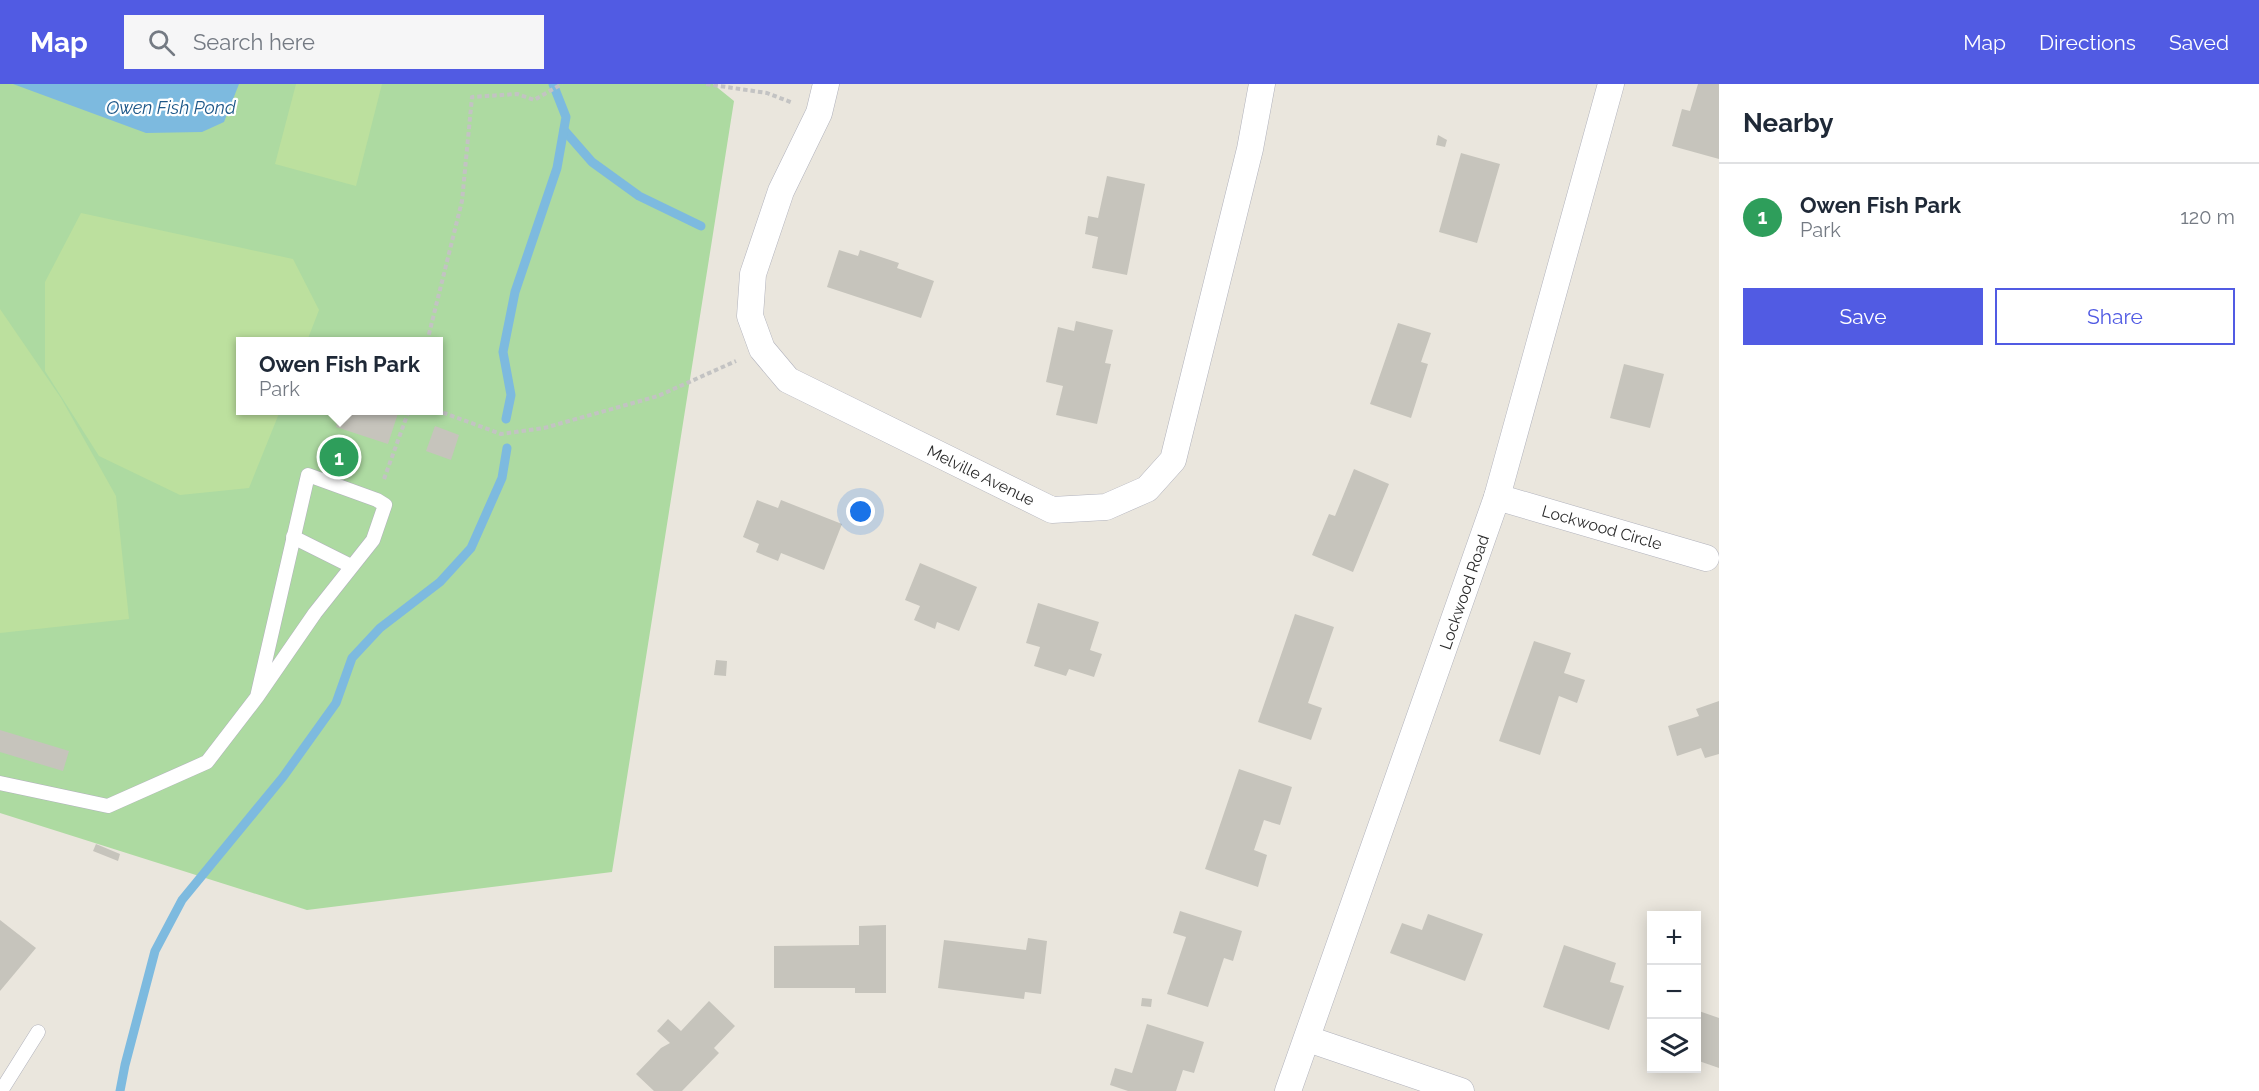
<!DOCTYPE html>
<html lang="en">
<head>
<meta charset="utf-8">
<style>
	:root { --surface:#fff; --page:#f6f6f7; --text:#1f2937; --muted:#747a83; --line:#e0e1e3; --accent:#515be3 }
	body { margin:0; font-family:Raleway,sans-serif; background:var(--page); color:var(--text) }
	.controls { position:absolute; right:18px; bottom:18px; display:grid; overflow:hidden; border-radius:0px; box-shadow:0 3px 15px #0003 }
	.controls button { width:54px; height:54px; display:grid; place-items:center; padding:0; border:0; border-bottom:2px solid var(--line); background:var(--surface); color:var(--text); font:30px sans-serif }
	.you { position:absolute; left:861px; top:428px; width:21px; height:21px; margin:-15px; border:4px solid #fff; border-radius:50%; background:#1a73e8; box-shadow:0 0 0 9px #1a73e833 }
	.badge { display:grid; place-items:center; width:39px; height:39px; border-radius:50%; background:var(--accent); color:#fff; font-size:20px; font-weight:700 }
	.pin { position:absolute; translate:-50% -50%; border:3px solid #fff; box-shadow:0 2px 6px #0006 }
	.popup { position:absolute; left:236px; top:253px; width:207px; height:78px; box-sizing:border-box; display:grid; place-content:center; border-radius:0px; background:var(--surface); filter:drop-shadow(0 2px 4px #0005); font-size:20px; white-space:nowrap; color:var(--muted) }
	.popup b { font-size:22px; color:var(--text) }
	.popup::after { content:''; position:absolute; left:50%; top:100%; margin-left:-12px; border:12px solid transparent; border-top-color:var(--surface) }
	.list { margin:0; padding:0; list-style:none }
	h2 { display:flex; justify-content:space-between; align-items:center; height:78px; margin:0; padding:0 24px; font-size:26px }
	h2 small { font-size:20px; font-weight:400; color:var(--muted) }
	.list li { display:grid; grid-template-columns:39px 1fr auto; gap:18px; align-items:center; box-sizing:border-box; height:108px; padding:0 24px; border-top:2px solid var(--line) }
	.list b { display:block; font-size:22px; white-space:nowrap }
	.list p { margin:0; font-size:20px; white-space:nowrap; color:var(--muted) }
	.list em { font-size:20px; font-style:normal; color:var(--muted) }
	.actions { display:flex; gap:12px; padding:18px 24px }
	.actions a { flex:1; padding:14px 0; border:2px solid var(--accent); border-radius:0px; text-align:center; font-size:21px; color:var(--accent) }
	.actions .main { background:var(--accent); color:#fff }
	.icon { flex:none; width:33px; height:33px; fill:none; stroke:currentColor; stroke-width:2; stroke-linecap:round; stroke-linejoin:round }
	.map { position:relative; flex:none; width:1719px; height:1007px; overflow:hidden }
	header { display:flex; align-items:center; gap:36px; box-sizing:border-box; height:84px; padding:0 30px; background:var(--accent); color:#fff }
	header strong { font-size:28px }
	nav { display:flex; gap:33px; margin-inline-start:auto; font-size:21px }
	.search { width:420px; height:54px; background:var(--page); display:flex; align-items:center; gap:15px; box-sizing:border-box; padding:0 21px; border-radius:0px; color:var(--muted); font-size:22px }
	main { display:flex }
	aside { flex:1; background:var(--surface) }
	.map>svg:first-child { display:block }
</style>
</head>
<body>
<header>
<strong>Map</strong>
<div class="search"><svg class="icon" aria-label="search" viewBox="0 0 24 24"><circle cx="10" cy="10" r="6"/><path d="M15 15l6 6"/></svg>Search here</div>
<nav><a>Map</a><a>Directions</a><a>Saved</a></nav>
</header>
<main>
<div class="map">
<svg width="1719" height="1007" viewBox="0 0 1719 1007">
	<rect width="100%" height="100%" fill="#eae6dd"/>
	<path fill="#addaa1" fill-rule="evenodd" d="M 0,0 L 713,0 L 734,17 L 612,788 L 307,826 L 0,729 ZM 240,258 L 438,258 L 438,326 L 240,326 Z"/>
	<g fill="#bce09e">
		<path d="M 296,0 L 382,0 L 356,102 L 275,80 Z"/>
		<path d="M 81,129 L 293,175 L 319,226 L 307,257 L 240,258 L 240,326 L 280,327 L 249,404 L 180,411 L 99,372 L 45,287 L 45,198 Z"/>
		<path d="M 0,225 L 61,314 L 116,412 L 129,535 L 0,549 Z"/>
	</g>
	<path fill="#7dbadf" d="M 13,0 L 239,0 L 224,38 L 202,48 L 146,49 Z"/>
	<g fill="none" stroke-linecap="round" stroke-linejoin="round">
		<g stroke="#7dbadf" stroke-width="9">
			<path d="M 564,46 L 592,78 L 639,112 L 701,142"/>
			<path d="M 506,335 L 511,311 L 503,268 L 515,208 L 557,84 L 566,33 L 553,0"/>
			<path d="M 120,1007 L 125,981 L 155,867 L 182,816 L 283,693 L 336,619 L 352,574 L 380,544 L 440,498 L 471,464 L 502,394 L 507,364"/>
		</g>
	</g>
	<g fill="#c6c4bc">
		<path d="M 1698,0 L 1719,0 L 1719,75 L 1672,62 L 1682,25 L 1690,27 Z"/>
		<path d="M 1438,51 L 1447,56 L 1445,63 L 1436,61 Z"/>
		<path d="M 1461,69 L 1500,80 L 1477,159 L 1439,148 Z"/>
		<path d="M 1107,92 L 1145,100 L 1127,191 L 1092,184 L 1098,153 L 1085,150 L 1088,132 L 1098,134 Z"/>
		<path d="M 839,166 L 858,172 L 860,166 L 899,179 L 897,184 L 934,197 L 921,234 L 827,203 Z"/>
		<path d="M 1076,237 L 1113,246 L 1105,279 L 1111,280 L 1097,340 L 1056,331 L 1063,302 L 1046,298 L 1058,243 L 1074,247 Z"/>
		<path d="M 1398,239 L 1431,249 L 1421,278 L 1428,280 L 1411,334 L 1370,320 Z"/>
		<path d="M 1624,280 L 1664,290 L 1650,344 L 1610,334 Z"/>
		<path d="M 341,326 L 399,326 L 388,360 L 336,343 Z"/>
		<path d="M 435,342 L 459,351 L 451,376 L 426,367 Z"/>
		<path d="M 1354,385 L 1389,400 L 1353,488 L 1312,471 L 1329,430 L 1335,432 Z"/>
		<path d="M 757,416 L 778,424 L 781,416 L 842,440 L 824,486 L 781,469 L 778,477 L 756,468 L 759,460 L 743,453 Z"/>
		<path d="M 920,479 L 977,503 L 959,547 L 937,538 L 935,545 L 914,536 L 920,522 L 905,516 Z"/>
		<path d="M 1038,519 L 1099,538 L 1090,566 L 1102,570 L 1094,593 L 1069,585 L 1066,592 L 1034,582 L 1040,563 L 1026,559 Z"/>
		<path d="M 1295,530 L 1334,543 L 1308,619 L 1322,624 L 1311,656 L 1258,638 Z"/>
		<path d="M 1534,557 L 1571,569 L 1564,589 L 1585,596 L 1577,619 L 1559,612 L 1540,671 L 1499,657 Z"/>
		<path d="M 716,576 L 727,577 L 726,592 L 714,591 Z"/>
		<path d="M 1719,617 L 1719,670 L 1705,674 L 1701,664 L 1677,672 L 1668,642 L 1699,632 L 1696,625 Z"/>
		<path d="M 0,646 L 69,667 L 63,687 L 0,668 Z"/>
		<path d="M 1239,685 L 1292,703 L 1280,741 L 1264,736 L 1254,766 L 1267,771 L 1258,803 L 1205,785 Z"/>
		<path d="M 96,760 L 120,770 L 118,777 L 93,767 Z"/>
		<path d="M 1180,827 L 1242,847 L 1233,877 L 1224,874 L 1208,923 L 1167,910 L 1186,853 L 1173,849 Z"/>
		<path d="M 1428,830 L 1483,850 L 1465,897 L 1390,869 L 1402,839 L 1422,846 Z"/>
		<path d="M 0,836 L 36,864 L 0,907 Z"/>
		<path d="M 886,841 L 886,909 L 855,909 L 855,904 L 774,904 L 774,862 L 859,861 L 859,842 Z"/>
		<path d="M 1028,854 L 1047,857 L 1041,910 L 1025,908 L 1024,915 L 938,904 L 944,856 L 1026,866 Z"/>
		<path d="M 1564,861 L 1616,879 L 1610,898 L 1624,902 L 1609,946 L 1543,923 Z"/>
		<path d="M 1142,914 L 1152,915 L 1151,923 L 1141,922 Z"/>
		<path d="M 709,917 L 735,942 L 714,964 L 719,969 L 682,1007 L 654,1007 L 636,990 L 661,964 L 670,959 L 657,947 L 668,935 L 681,947 Z"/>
		<path d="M 1696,926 L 1719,934 L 1719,984 L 1696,976 Z"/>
		<path d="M 1147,940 L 1204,958 L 1194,989 L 1183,986 L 1176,1007 L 1128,1007 L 1110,1001 L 1115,984 L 1132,989 Z"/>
	</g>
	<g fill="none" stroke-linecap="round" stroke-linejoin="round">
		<defs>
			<g id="lane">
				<path d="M 293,453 L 351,482"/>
				<path d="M 0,699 L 108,722 L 207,678 L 257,613 L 315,529 L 373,456 L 385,421 L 377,416 L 308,391 L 257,613"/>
				<path d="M 1,1007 L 38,948"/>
			</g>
			<g id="street">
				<path d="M 826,0 L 819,29 L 781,107 L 753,190 L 750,232 L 762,265 L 788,296 L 1052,426 L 1106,423 L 1147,405 L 1173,376 L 1250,65 L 1262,0"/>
				<path d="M 1497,413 L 1706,474"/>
				<path d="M 1308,955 L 1461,1007"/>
				<path d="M 1288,1007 L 1497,413 L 1611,0"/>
			</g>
		</defs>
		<use href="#lane" stroke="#b1b2bc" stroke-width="15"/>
		<use href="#street" stroke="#b1b2bc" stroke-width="27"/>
		<g stroke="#c3c3c3" stroke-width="4" stroke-dasharray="4.5 3" stroke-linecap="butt">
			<path d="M 706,0 L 767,9 L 793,19"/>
			<path d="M 427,258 L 462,117 L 472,13 L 517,10 L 534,16 L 562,0"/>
			<path d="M 436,326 L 501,350 L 544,344 L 658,312 L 736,277"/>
			<path d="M 384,395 L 409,326"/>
		</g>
		<use href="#lane" stroke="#fff" stroke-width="14"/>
		<use href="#street" stroke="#fff" stroke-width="26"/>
	</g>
	<g text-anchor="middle" stroke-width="4.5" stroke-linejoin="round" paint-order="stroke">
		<g font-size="16" fill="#2a2a2a" stroke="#fff">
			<text transform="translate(981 391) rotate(26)" y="6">Melville Avenue</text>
			<text transform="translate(1602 443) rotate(16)" y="6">Lockwood Circle</text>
			<text transform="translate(1464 508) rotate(-71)" y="6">Lockwood Road</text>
		</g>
		<g font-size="18" font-style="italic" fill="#1e5889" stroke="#fff">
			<text x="171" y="30">Owen Fish Pond</text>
		</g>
	</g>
</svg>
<div class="controls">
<button>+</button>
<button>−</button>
<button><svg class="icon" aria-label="layers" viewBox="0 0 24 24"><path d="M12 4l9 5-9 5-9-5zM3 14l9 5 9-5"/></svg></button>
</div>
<div class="you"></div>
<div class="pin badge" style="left:339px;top:373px;background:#2e9e5b">1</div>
<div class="popup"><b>Owen Fish Park</b>Park</div>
</div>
<aside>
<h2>Nearby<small></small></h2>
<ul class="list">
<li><span class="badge" style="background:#2e9e5b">1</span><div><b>Owen Fish Park</b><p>Park</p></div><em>120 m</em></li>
</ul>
<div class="actions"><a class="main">Save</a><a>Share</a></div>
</aside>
</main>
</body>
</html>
